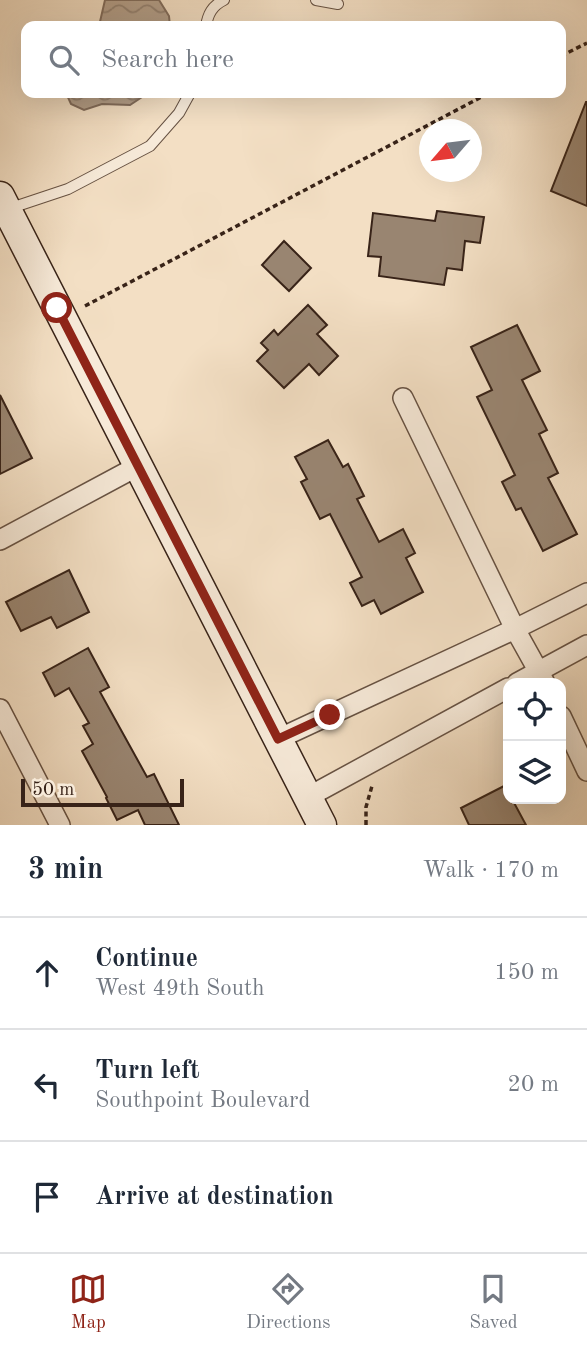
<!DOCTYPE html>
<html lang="en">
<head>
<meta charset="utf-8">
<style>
	:root { --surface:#fff; --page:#f6f6f7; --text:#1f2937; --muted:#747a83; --line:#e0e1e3; --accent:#8f2418 }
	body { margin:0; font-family:"Old Standard TT",serif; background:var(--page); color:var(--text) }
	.controls { position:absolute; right:21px; bottom:21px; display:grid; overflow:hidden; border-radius:14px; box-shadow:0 7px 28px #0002 }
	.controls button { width:63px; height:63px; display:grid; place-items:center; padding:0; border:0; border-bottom:2px solid var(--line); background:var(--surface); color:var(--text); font:35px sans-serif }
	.compass { position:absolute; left:419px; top:119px; width:63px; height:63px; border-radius:50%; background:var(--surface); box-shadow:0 7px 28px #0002; rotate:242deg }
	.scale { position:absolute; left:21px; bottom:18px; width:163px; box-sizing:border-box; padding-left:7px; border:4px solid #382318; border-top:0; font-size:19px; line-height:24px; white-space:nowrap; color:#382318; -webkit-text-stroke:5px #f7ead9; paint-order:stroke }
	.stop { position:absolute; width:21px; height:21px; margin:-16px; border:5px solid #8f2418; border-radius:50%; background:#fff }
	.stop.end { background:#8f2418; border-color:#fff; box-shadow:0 2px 7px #0008 }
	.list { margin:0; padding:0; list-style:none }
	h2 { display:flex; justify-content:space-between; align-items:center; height:91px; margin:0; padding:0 28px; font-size:30px }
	h2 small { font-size:23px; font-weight:400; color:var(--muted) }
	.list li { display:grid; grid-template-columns:46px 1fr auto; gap:21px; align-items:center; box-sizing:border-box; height:112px; padding:0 28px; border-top:2px solid var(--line) }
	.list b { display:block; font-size:26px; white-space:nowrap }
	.list p { margin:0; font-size:23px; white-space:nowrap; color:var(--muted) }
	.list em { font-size:23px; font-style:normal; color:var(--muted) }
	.icon { flex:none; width:38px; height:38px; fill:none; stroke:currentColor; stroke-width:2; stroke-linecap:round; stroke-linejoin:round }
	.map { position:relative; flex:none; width:587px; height:825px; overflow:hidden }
	.search { position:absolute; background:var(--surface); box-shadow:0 7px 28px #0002; left:21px; right:21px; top:21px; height:77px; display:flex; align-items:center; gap:18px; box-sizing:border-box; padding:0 24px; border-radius:14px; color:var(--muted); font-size:26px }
	.sheet { height:427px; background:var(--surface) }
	nav { display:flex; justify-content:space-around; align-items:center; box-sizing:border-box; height:98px; border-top:2px solid var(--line); background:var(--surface); font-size:19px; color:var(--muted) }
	nav a { display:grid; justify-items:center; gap:4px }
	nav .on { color:var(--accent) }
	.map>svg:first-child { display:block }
</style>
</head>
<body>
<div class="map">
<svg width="587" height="825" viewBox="0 0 587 825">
	<defs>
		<pattern id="water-waves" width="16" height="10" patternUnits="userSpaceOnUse" patternTransform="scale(1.75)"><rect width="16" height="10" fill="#b39f8a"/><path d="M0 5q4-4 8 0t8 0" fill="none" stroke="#938170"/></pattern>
	</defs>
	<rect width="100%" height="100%" fill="#f3dfc4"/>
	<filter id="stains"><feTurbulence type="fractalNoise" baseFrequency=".00286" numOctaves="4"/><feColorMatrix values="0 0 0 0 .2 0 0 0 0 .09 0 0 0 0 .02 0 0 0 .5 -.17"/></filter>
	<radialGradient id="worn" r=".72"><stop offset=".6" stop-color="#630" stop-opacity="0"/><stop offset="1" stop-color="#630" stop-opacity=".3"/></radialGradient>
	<g fill="url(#water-waves)" stroke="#826d5c" stroke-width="2">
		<path d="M 105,0 L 159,0 L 169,16 L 170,26 L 99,26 Z"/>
		<path d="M 66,93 L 148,93 L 130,105 L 102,104 L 84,110 L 71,104 Z"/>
	</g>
	<g fill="#998571" stroke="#382318" stroke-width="2">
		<path d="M 586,102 L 587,102 L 587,206 L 551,191 Z"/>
		<path d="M 437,211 L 484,217 L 480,243 L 465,241 L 462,270 L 447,268 L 444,285 L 379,276 L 381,257 L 368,256 L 373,213 L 435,221 Z"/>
		<path d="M 284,241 L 311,268 L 289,291 L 262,265 Z"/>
		<path d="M 308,305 L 327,325 L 317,334 L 338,356 L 319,375 L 309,364 L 284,388 L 257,361 L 268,350 L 261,343 L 274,330 L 278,335 Z"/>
		<path d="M 517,325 L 540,371 L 522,380 L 547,430 L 539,434 L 558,473 L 548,478 L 577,534 L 543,551 L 521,508 L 516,510 L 502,482 L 515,475 L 477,397 L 492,390 L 471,347 Z"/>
		<path d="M 0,395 L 32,458 L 0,474 Z"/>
		<path d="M 328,440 L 343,467 L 348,464 L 364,496 L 357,499 L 379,542 L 403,529 L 415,553 L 406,558 L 423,592 L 381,614 L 374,600 L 362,606 L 350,583 L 362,577 L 330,514 L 320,519 L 301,482 L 307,479 L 295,457 Z"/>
		<path d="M 69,570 L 89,612 L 57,628 L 51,617 L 21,631 L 6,602 Z"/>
		<path d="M 88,648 L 109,687 L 100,692 L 147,777 L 154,774 L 179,825 L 145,825 L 138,810 L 117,820 L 106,798 L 107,797 L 82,751 L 93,744 L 83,726 L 89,723 L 69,688 L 55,696 L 43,673 Z"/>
		<path d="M 506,785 L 508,791 L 508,799 L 512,799 L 526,825 L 469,825 L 461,808 Z"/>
	</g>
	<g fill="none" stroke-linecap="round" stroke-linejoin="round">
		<defs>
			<g id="lane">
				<path d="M 316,0 L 338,4"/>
				<path d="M 206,26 C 208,14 212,6 224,0"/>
				<path d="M 11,208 L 68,189 L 150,146 L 179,113 L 190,93"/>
			</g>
			<g id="street">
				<path d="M 403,398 L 515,629 L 545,683"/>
				<path d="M 0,540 L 138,466"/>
				<path d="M 517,683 L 587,645"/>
				<path d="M 0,709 L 60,825"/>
				<path d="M 561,716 L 587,771"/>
				<path d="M 278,739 L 515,629 L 587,593"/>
				<path d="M 308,797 L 508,688"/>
			</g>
			<path id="secondary" d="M 0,196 L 322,825"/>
		</defs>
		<use href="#lane" stroke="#675243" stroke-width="12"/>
		<use href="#street" stroke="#675243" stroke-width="22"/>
		<use href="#secondary" stroke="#382318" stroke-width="31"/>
		<g stroke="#382318" stroke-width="3.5" stroke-dasharray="5 3.5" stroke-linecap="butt">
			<path d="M 561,56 L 587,43"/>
			<path d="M 85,306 L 489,93"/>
			<path d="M 366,825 L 366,807 L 372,786"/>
		</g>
		<use href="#lane" stroke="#f7ead9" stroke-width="10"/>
		<use href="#street" stroke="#f7ead9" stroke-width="19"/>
		<use href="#secondary" stroke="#f7ead9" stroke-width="28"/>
	</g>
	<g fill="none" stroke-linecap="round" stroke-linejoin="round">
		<path stroke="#8f2418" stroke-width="9" d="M 57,308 L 278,739 L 330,715"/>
	</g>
	<rect width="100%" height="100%" filter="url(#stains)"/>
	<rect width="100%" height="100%" fill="url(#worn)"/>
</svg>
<div class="controls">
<button><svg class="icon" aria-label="locate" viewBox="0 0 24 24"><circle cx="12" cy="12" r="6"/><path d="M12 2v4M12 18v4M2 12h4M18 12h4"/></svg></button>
<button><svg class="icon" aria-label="layers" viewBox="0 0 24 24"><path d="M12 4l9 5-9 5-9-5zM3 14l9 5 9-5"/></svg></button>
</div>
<svg class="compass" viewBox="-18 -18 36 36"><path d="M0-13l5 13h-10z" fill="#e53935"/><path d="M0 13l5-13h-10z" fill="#747a83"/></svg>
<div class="scale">50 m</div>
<div class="stop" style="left:57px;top:308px"></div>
<div class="stop end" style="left:330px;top:715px"></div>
<div class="search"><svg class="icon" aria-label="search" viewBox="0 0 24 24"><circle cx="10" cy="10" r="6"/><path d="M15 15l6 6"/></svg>Search here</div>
</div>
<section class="sheet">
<h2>3 min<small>Walk · 170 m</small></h2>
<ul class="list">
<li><svg class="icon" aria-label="ahead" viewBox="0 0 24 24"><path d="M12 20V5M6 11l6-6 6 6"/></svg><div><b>Continue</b><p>West 49th South</p></div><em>150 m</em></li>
<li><svg class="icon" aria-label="left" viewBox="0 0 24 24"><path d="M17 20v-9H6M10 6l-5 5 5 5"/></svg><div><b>Turn left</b><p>Southpoint Boulevard</p></div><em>20 m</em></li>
<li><svg class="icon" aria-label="arrive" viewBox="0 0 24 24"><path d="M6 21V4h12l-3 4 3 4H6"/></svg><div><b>Arrive at destination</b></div></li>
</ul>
</section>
<nav>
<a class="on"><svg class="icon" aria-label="map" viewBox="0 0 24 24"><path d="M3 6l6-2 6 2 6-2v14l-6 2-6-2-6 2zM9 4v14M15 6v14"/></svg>Map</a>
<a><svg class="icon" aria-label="directions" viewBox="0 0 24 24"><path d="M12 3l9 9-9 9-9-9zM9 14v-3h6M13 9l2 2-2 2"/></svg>Directions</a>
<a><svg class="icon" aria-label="saved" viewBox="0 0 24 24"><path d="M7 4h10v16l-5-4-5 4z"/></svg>Saved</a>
</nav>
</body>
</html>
